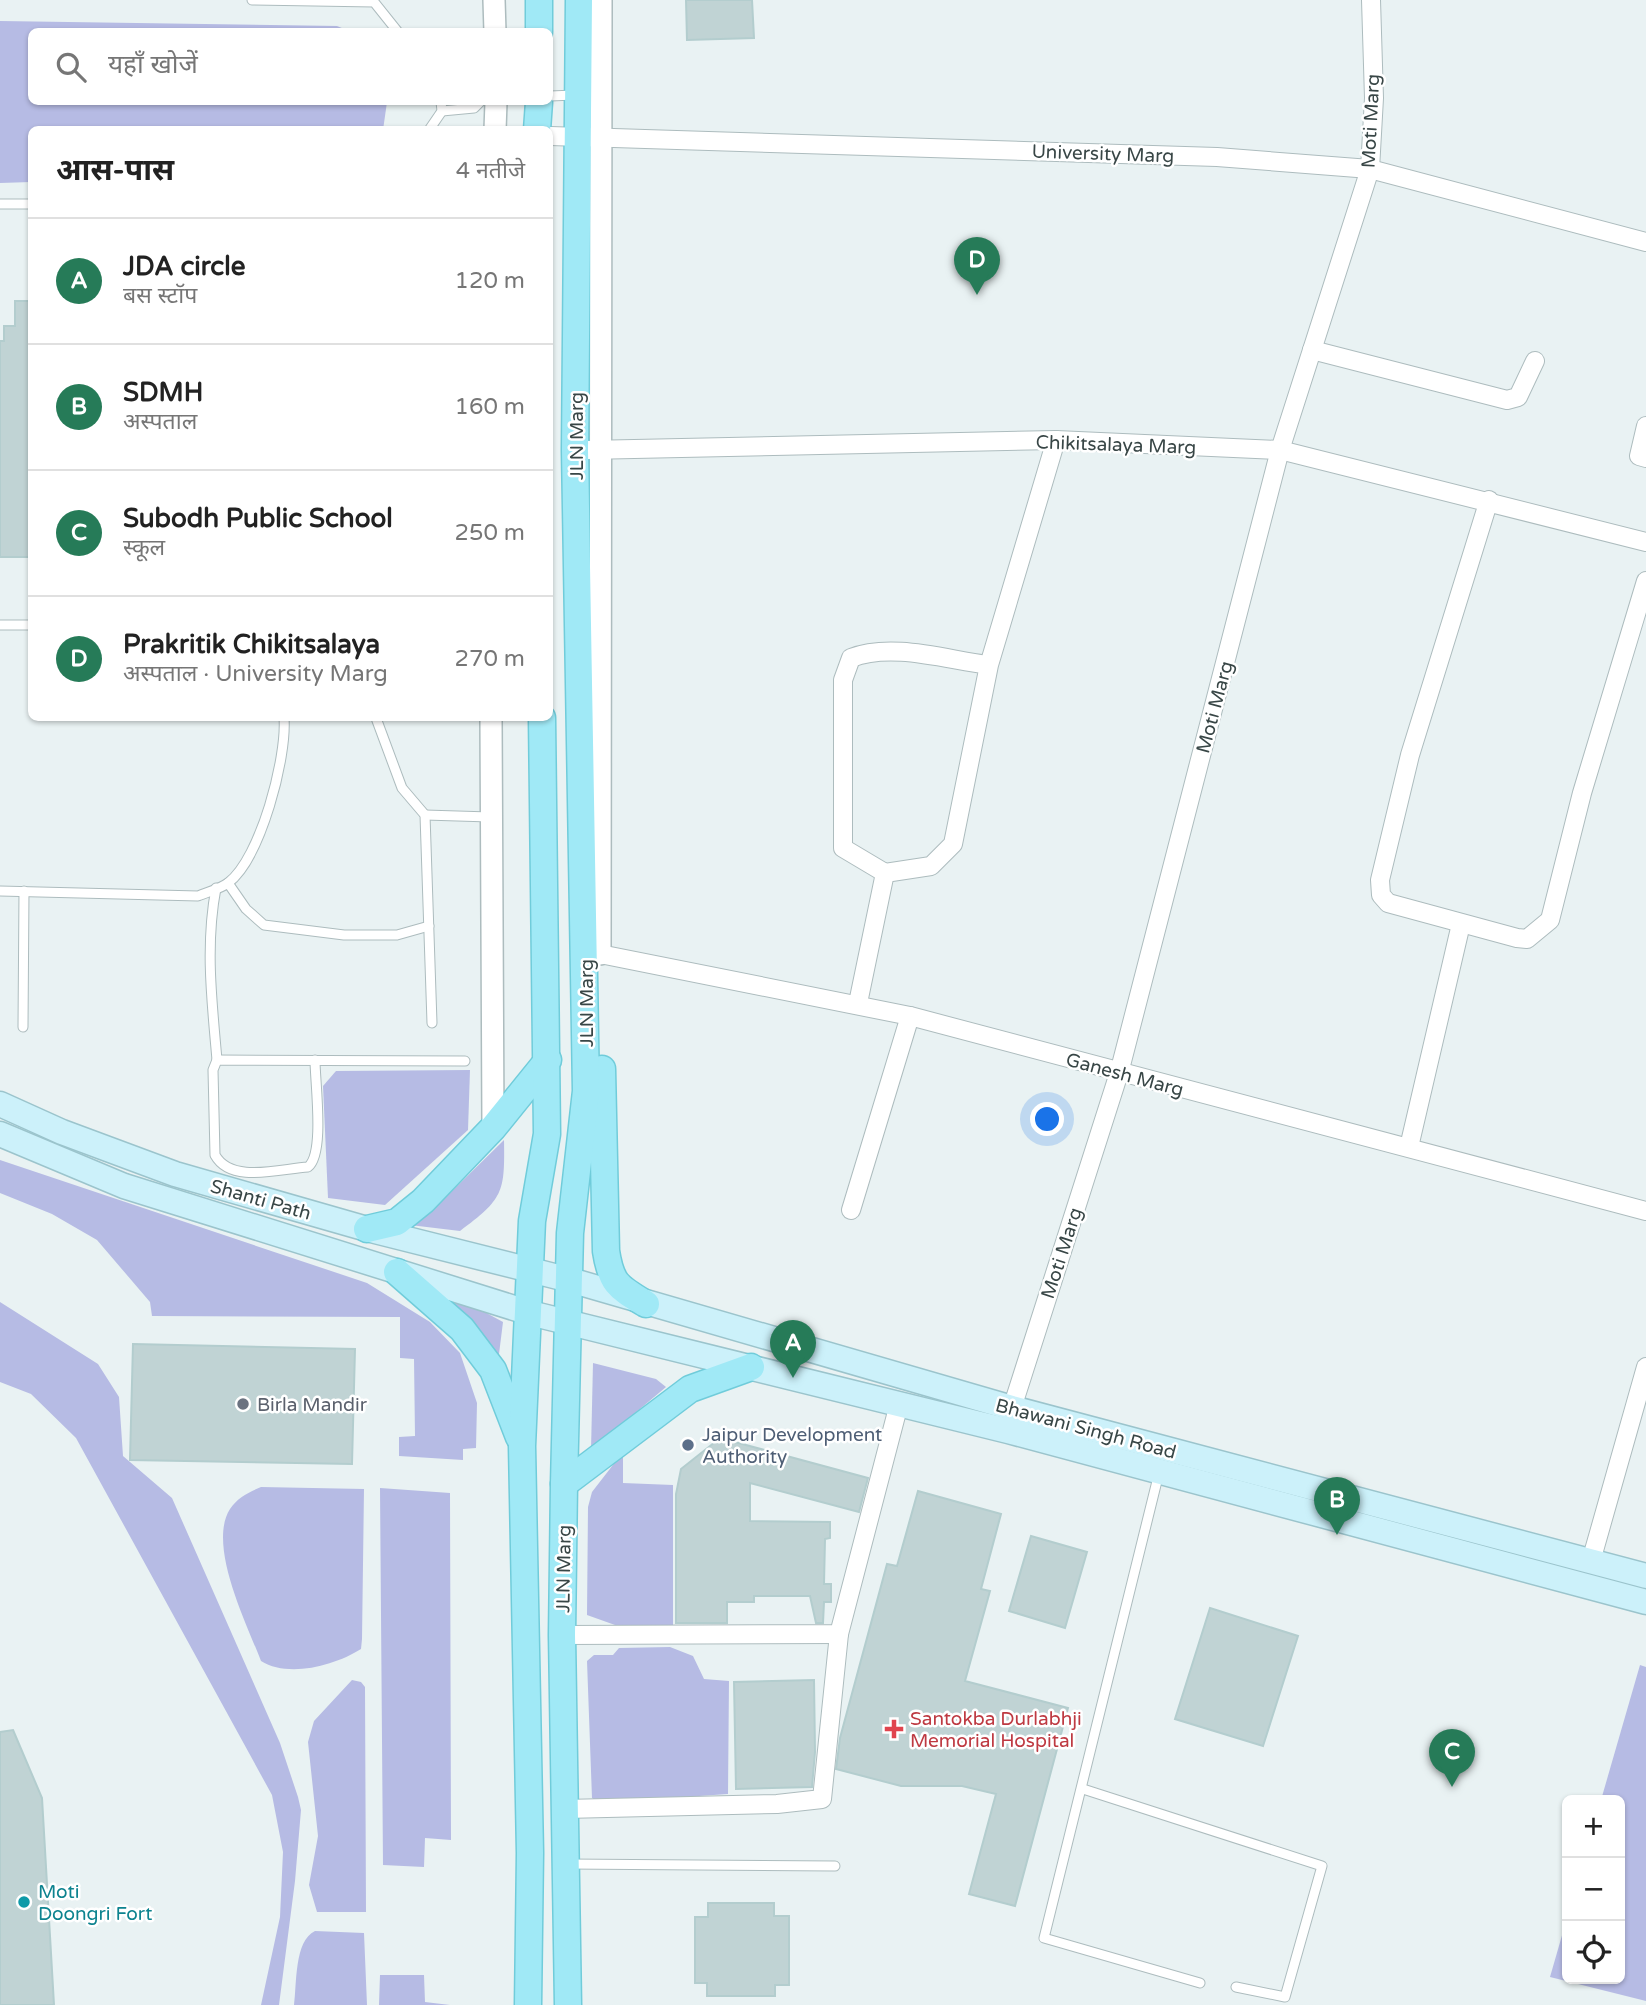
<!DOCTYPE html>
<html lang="hi">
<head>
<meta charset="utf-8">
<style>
	:root { --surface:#fff; --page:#f2f2f2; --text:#222; --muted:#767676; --line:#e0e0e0; --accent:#267b58 }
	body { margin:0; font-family:"Varela Round","Noto Sans Devanagari",sans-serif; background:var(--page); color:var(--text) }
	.controls { position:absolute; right:21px; bottom:21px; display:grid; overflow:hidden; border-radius:10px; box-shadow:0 2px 5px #0004 }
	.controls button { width:63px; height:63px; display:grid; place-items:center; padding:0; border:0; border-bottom:2px solid var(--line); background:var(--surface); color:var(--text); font:35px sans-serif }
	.you { position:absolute; left:1048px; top:1120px; width:24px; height:24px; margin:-18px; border:5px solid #fff; border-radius:50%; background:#1a73e8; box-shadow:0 0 0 10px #1a73e833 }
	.badge { display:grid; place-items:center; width:46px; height:46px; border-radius:50%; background:var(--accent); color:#fff; font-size:23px; font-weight:700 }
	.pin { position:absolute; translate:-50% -58px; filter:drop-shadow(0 2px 4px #0008) }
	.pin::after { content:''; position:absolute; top:37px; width:24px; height:21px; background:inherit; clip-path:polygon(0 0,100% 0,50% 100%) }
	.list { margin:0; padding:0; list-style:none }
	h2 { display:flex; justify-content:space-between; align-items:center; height:91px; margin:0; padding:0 28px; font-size:30px }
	h2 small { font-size:23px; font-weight:400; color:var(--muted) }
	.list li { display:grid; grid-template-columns:46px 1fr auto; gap:21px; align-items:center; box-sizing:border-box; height:126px; padding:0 28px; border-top:2px solid var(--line) }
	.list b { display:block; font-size:26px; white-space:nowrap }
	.list p { margin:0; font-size:23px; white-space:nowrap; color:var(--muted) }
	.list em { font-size:23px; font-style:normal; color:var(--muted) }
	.icon { flex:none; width:38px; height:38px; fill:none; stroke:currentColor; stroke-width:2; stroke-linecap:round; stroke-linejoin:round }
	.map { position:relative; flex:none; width:1646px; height:2005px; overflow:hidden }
	.search { position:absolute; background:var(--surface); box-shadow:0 2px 5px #0004; left:28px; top:28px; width:525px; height:77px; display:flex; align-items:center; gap:18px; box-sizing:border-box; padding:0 24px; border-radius:10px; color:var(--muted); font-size:26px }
	.panel { position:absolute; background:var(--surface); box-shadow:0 2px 5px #0004; left:28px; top:126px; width:525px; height:595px; border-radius:10px }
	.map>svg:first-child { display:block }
</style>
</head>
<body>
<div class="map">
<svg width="1646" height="2005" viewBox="0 0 1646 2005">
	<rect width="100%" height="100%" fill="#e9f2f3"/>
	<g fill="#b6bbe4">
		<path d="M 0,21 L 337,26 L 349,31 L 32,32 L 32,102 L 387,102 L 383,130 L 32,130 L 31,182 L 0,183 Z"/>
		<path d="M 470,1070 L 468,1130 L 385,1205 L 328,1198 L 323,1086 L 336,1071 Z"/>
		<path d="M 504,1140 C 505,1193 503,1199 460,1231 L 410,1225 L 442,1201 Z"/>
		<path d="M 0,1160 L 367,1283 L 430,1322 L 460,1353 L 477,1403 L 476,1448 L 463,1449 L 463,1460 L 399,1456 L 399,1437 L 415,1436 L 414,1359 L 400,1358 L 400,1317 L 152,1316 L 150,1302 L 97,1240 L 52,1214 L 0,1193 Z"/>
		<path d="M 442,1289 L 503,1322 L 498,1362 L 436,1294 Z"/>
		<path d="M 0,1302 L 98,1364 L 119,1397 L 123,1456 L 172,1498 L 280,1743 L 298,1797 L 301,1810 L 295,1881 L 279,2005 L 261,2005 L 280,1917 L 283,1852 L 272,1795 L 76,1438 L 31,1394 L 0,1382 Z"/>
		<path d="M 593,1363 L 656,1379 L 666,1387 L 591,1450 Z"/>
		<path d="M 623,1452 L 623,1483 L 673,1485 L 673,1627 L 615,1625 L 587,1615 L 588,1507 L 592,1492 Z"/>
		<path d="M 261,1487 L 364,1489 L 362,1639 L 361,1649 C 334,1666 288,1678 261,1661 C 247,1624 207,1545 230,1509 C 237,1498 249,1492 261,1487 Z"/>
		<path d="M 380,1488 L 450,1493 L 451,1840 L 425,1838 L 424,1867 L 383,1865 Z"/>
		<path d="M 670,1647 L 693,1656 L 704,1679 L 729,1681 L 728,1794 L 599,1803 L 592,1798 L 587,1661 L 594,1655 L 613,1655 L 619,1648 Z"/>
		<path d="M 1640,1665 L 1646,1667 L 1646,2001 L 1550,1977 L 1567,1918 L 1567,1979 L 1620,1979 L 1620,1800 L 1601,1800 Z"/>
		<path d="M 352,1680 L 361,1682 L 365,1687 L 366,1912 L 317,1912 L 309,1885 L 318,1836 L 308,1742 L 314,1721 Z"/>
		<path d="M 315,1931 L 364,1933 L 367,2005 L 294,2005 C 297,1984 294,1941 315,1931 Z"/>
		<path d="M 380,1975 L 424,1975 L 425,2002 L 450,2005 L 379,2005 Z"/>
	</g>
	<g fill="#c0d3d4" stroke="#b3cdce" stroke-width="2">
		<path d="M 686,0 L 752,0 L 754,38 L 687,40 Z"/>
		<path d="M 15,301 L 32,301 L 32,557 L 0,557 L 0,341 L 4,341 L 4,326 L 15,326 Z"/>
		<path d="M 133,1344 L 355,1349 L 352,1464 L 130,1460 Z"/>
		<path d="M 720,1438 L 868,1478 L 859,1512 L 750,1483 L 750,1521 L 830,1522 L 830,1538 L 825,1539 L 824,1584 L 831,1584 L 831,1602 L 824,1602 L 823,1623 L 816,1623 L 810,1596 L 754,1596 L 754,1602 L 727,1602 L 727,1623 L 676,1623 L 676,1494 L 681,1469 Z"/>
		<path d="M 918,1491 L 1001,1514 L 981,1589 L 990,1591 L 965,1681 L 1068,1708 L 1015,1906 L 969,1894 L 996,1794 L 962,1786 L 901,1786 L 836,1769 L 840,1738 L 887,1564 L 897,1566 Z"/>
		<path d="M 1031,1536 L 1087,1552 L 1065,1628 L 1009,1611 Z"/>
		<path d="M 1210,1608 L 1298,1636 L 1263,1746 L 1175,1719 Z"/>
		<path d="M 814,1680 L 815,1752 L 812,1787 L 736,1789 L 734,1682 Z"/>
		<path d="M 13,1730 L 42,1798 L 54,2005 L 0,2005 L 0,1732 Z"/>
		<path d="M 708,1903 L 774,1903 L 774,1916 L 789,1916 L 789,1985 L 775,1985 L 775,1996 L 707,1996 L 707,1983 L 695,1983 L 695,1917 L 708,1917 Z"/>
	</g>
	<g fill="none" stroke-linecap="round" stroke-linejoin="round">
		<defs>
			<g id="service">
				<path d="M 252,0 L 374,2 L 398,32"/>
				<path d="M 550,96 L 575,95"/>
				<path d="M 442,111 L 474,108 L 480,102"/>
				<path d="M 429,130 L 442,111 L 441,102"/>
				<path d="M 0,204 L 32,204"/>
				<path d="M 0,625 L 32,625"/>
				<path d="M 376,718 L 402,788 L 425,815 L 432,1023"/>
				<path d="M 425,815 L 490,817"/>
				<path d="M 228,883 L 246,909 L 264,925 L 344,935 L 397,935 L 429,926"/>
				<path d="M 216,888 C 205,946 212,1002 217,1060"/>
				<path d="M 0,891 L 198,896 C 207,892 220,889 228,883 C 261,858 287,757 284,718"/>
				<path d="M 23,1027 L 24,891"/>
				<path d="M 315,1060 C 315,1083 325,1154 308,1167 C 279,1169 231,1184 215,1155 L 213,1070 L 217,1060 L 465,1061"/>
				<path d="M 1159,1473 L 1044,1938 L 1200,1983"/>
				<path d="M 1083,1789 L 1322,1866 L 1285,1997 L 1236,1987"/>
				<path d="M 567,1864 L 835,1866"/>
			</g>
			<g id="minor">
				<path d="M 550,136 L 1217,157 L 1370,169 L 1646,242"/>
				<path d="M 1312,350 L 1507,400 L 1518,397 L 1535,361"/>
				<path d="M 1646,426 L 1639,456 L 1646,458"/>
				<path d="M 587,450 L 1056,440 L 1280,450 L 1646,542"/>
				<path d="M 1489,500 L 1410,755 L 1380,880 L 1381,895 L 1388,903 L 1517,938 L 1527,939 L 1550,920 L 1582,793 L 1646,581"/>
				<path d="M 989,665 C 947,660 892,642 851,658 L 843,680 L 843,848 L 885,873 L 931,866 L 953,844 L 989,665 L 1056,440"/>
				<path d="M 600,954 L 910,1016 L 1646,1211"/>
				<path d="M 858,1003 L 885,873"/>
				<path d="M 1409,1147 L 1461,924"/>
				<path d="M 851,1210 L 910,1016"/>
				<path d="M 1012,1408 L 1119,1073 L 1280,450 L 1370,169 L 1374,98 L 1371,0"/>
				<path d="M 1591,1561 L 1646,1367"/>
				<path d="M 562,1635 L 839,1634 L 899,1404"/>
				<path d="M 565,1809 L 777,1804 L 822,1799 L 839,1634"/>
			</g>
			<g id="tertiary">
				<path d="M 494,0 L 495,32"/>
				<path d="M 495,130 L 496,102"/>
				<path d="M 491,718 L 493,1128"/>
				<path d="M 600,954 L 601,0"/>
			</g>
			<g id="secondary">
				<path d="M 0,1104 L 62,1132 L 175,1174 L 367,1229 L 570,1280 L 1012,1408 L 1646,1576"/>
				<path d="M 0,1134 L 124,1186 L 530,1313 L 1008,1431 L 1646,1602"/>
			</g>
			<g id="primary">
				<path d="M 539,0 L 539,32"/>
				<path d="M 537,130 L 539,102"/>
				<path d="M 602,1069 L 606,1251 C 611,1284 618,1287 646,1304"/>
				<path d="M 367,1229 L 397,1222 L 423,1201 L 493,1128 L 548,1060"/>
				<path d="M 397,1272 L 462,1329 L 493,1370 L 519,1437"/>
				<path d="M 564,1484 L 690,1389 L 751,1367"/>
				<path d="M 528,2005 L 530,1853 L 522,1446 L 532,1221 L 547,1134 L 542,718"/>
				<path d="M 568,2005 L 562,1635 L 564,1484 L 570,1233 L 586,1091 L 575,450 L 579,0"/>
			</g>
		</defs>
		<use href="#service" stroke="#adbcbe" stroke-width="11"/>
		<use href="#minor" stroke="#adbcbe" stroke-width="20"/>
		<use href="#tertiary" stroke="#adbcbe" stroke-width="24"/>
		<use href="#secondary" stroke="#9bc4cc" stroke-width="27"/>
		<use href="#primary" stroke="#70ccda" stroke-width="29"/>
		<use href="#service" stroke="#fff" stroke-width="9"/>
		<use href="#minor" stroke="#fff" stroke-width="18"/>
		<use href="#tertiary" stroke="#fff" stroke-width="21"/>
		<use href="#secondary" stroke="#ccf1fa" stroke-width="24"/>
		<use href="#primary" stroke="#a0e9f6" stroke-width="26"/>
	</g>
	<circle fill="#6b7280" stroke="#fff" stroke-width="2.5" cx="243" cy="1404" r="7"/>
	<circle fill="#5c6f8a" stroke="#fff" stroke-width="2.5" cx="688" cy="1445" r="7"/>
	<path fill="#e0444e" stroke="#fff" stroke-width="2.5" d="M890.5 1718.5h7v7h7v7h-7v7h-7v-7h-7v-7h7z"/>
	<circle fill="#0f9aa8" stroke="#fff" stroke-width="2.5" cx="24" cy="1902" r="7"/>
	<g text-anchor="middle" stroke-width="5" stroke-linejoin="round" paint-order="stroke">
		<g font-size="19" fill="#384646" stroke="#fff">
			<text transform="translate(1370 121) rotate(-87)" y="7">Moti Marg</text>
			<text transform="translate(1103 153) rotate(2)" y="7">University Marg</text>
			<text transform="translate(576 436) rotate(-90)" y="7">JLN Marg</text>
			<text transform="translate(1116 444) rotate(2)" y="7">Chikitsalaya Marg</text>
			<text transform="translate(1214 707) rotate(-75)" y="7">Moti Marg</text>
			<text transform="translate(586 1003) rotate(-90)" y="7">JLN Marg</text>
			<text transform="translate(1125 1074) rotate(15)" y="7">Ganesh Marg</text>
			<text transform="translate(261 1199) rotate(16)" y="7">Shanti Path</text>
			<text transform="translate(1061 1253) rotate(-72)" y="7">Moti Marg</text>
			<text transform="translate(1086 1428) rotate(15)" y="7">Bhawani Singh Road</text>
			<text transform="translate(563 1569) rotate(-89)" y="7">JLN Marg</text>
		</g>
		<g font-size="19" fill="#5b616d" stroke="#fff" text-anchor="start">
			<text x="257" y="1411">Birla Mandir</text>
		</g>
		<g font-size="19" fill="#4e5e75" stroke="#fff" text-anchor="start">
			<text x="702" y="1441">Jaipur Development<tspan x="702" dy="22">Authority</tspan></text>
		</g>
		<g font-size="19" fill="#be3a42" stroke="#fff" text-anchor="start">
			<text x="910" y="1725">Santokba Durlabhji<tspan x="910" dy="22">Memorial Hospital</tspan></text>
		</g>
		<g font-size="19" fill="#0d838f" stroke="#fff" text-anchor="start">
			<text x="38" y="1898">Moti<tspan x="38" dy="22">Doongri Fort</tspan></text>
		</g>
	</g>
</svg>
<div class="controls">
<button>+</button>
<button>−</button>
<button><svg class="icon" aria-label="locate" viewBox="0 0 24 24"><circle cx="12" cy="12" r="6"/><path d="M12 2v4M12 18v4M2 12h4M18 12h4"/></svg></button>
</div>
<div class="you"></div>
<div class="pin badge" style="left:793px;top:1378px">A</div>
<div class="pin badge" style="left:1337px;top:1535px">B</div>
<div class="pin badge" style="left:1452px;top:1787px">C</div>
<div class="pin badge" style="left:977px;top:295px">D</div>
<div class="search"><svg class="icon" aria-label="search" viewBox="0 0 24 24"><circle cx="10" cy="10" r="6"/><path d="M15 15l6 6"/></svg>यहाँ खोजें</div>
<section class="panel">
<h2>आस-पास<small>4 नतीजे</small></h2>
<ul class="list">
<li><span class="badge">A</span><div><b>JDA circle</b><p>बस स्टॉप</p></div><em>120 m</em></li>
<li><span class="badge">B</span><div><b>SDMH</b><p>अस्पताल</p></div><em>160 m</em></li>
<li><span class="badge">C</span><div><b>Subodh Public School</b><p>स्कूल</p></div><em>250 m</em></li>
<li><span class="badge">D</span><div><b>Prakritik Chikitsalaya</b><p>अस्पताल · University Marg</p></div><em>270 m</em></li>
</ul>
</section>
</div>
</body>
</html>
